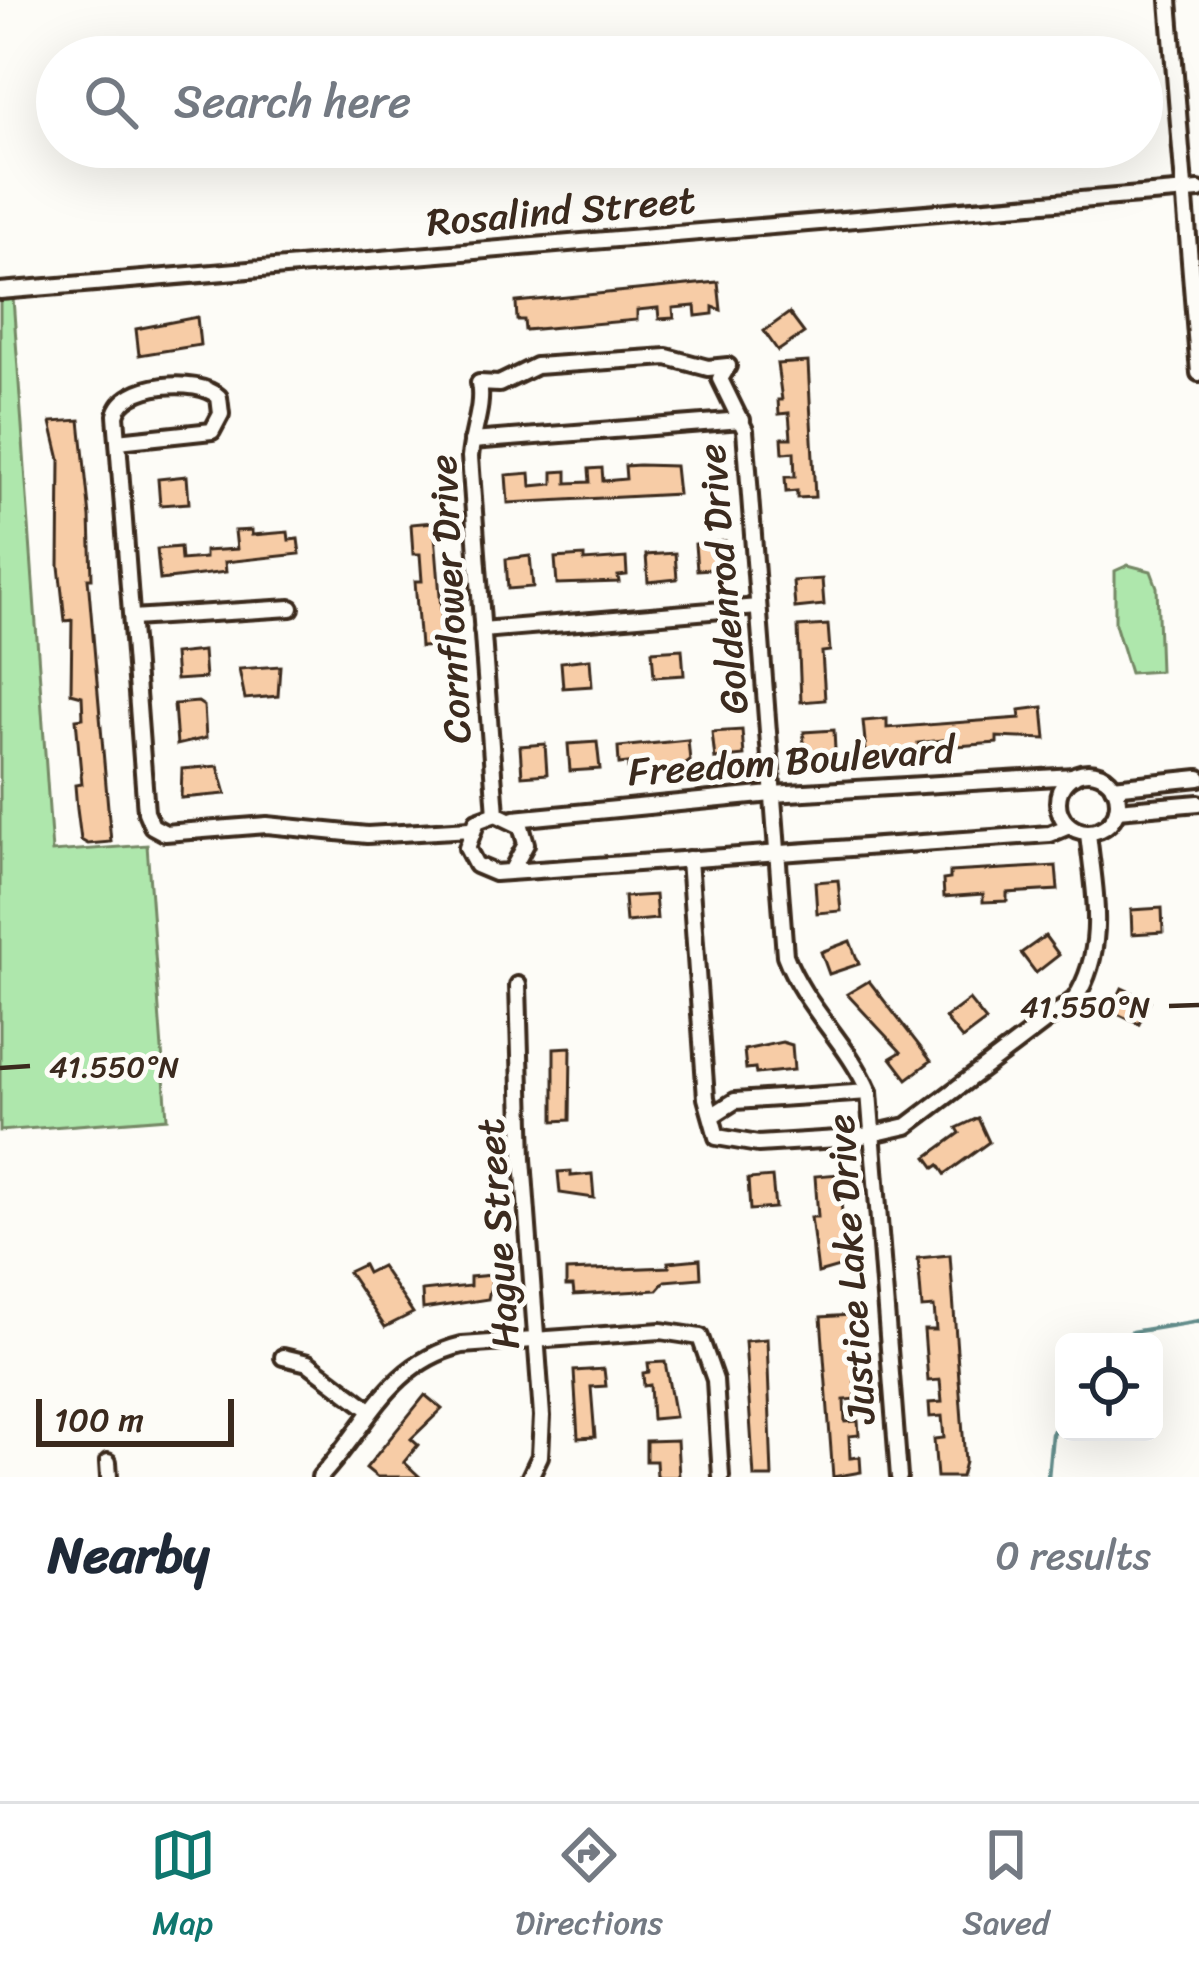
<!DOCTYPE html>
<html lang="en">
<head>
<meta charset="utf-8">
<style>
	:root { --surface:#fff; --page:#f6f6f7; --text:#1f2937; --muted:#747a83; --line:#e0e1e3; --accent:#0f766e }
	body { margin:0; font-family:Sriracha,sans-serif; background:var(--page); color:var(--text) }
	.controls { position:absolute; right:36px; bottom:36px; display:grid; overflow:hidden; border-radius:18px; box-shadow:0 12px 48px #0002 }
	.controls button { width:108px; height:108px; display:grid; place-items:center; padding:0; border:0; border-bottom:3px solid var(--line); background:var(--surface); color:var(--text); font:60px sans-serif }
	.scale { position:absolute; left:36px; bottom:30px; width:198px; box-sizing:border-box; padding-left:12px; border:6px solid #3b2a1e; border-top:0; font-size:33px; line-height:42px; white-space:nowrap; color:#3b2a1e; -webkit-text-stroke:9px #fdfcf7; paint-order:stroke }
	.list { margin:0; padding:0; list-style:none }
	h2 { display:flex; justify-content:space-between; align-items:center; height:156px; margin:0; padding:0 48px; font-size:51px }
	h2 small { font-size:39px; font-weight:400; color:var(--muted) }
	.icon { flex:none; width:66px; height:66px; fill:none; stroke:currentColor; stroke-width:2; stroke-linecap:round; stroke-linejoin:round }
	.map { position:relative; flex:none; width:1199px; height:1477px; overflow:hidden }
	.search { position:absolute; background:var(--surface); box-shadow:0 12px 48px #0002; left:36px; right:36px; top:36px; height:132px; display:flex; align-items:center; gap:30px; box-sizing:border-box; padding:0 42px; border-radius:66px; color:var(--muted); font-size:45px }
	.sheet { height:324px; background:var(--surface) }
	nav { display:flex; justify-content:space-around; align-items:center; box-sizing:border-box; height:168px; border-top:3px solid var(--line); background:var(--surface); font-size:33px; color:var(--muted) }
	nav a { display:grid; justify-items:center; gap:6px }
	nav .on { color:var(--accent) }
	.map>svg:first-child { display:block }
</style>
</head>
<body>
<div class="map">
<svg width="1199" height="1477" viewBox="0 0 1199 1477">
	<rect width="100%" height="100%" fill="#fdfcf7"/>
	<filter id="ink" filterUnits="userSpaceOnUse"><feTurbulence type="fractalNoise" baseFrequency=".00833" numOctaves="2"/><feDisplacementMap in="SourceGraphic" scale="24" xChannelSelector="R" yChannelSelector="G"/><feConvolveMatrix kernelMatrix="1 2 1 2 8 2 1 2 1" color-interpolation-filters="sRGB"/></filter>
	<g filter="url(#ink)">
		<g fill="#aee7ac" stroke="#748865" stroke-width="3">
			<path d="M 13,298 L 52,852 L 147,845 L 167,1118 L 0,1131 L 0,299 Z"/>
			<path d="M 1128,565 L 1151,571 L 1157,587 L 1160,671 L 1130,673 L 1115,624 L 1115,571 Z"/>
		</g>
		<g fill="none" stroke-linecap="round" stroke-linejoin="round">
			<g stroke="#638d8b" stroke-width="4.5">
				<path d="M 1118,1342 L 1132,1332 L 1199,1321"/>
				<path d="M 1048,1477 L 1052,1434 L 1064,1411"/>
			</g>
		</g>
		<g fill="#f7cca6" stroke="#3b2a1e" stroke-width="3">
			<path d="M 718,282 L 721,310 L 713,307 L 713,314 L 696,316 L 695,306 L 673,308 L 674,318 L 659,319 L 658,308 L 637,310 L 637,320 L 525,330 L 524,320 L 517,320 L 516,302 Z"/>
			<path d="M 789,313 L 804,333 L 778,351 L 764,331 Z"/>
			<path d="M 197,317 L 200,345 L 139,355 L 136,329 Z"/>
			<path d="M 808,362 L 815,497 L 797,498 L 797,491 L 786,492 L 785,477 L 795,477 L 794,452 L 783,453 L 782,438 L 791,438 L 789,413 L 779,414 L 778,400 L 782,400 L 777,364 Z"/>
			<path d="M 80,420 L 90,517 L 92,578 L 88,578 L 111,842 L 88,844 L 81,840 L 77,809 L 75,785 L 82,784 L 76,719 L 83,718 L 82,696 L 71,693 L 72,620 L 65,621 L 59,566 L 60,460 L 51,422 Z"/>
			<path d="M 639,465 L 675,466 L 678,494 L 508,503 L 506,475 L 530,473 L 531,486 L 553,484 L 553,472 L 567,471 L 567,483 L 590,482 L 589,469 L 602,468 L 603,481 L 626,479 L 625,466 Z"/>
			<path d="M 187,476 L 189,503 L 160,505 L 158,479 Z"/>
			<path d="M 434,522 L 444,646 L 420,647 L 415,581 L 422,581 L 420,554 L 413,554 L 411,524 Z"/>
			<path d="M 252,530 L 252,535 L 288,532 L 289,540 L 298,539 L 300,554 L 225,562 L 226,572 L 160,580 L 157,549 L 180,547 L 181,560 L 205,558 L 205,551 L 237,549 L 235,531 Z"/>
			<path d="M 725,541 L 727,568 L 697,570 L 695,544 Z"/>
			<path d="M 675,553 L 677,579 L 648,582 L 646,555 Z"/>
			<path d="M 530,556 L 533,587 L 508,589 L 506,559 Z"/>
			<path d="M 584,556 L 584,561 L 626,558 L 627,575 L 618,576 L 619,582 L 557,584 L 555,558 Z"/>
			<path d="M 822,579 L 824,605 L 795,608 L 793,581 Z"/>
			<path d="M 828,625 L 830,651 L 822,652 L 825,700 L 801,702 L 798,627 Z"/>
			<path d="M 682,649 L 684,675 L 654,677 L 652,651 Z"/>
			<path d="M 203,651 L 205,678 L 176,680 L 174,654 Z"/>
			<path d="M 590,659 L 592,686 L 563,688 L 561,662 Z"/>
			<path d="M 280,666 L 278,696 L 245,699 L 239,669 Z"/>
			<path d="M 198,702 L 204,706 L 206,738 L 177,745 L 174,704 Z"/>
			<path d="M 1043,707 L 1046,739 L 997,737 L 997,743 L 943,747 L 943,740 L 918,743 L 919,749 L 866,752 L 863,721 L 887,719 L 887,728 L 966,722 L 1020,718 L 1019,710 Z"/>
			<path d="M 742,730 L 744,756 L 715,759 L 712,732 Z"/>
			<path d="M 834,730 L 835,750 L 830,755 L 803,757 L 804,732 Z"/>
			<path d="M 688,740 L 690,761 L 685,765 L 628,769 L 628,763 L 619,764 L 618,747 Z"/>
			<path d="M 597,742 L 600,769 L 570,771 L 568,744 Z"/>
			<path d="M 545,744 L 547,774 L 522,776 L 520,746 Z"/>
			<path d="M 218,766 L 226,794 L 181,798 L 182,769 Z"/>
			<path d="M 1056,866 L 1058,890 L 1007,893 L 1007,901 L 983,902 L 983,894 L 944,897 L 943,880 L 950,879 L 950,872 Z"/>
			<path d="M 838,880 L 841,911 L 817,913 L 815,882 Z"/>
			<path d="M 655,895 L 657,919 L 626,922 L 624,897 Z"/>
			<path d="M 1162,908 L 1163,932 L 1132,934 L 1131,910 Z"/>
			<path d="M 1045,936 L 1059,955 L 1036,973 L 1021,953 Z"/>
			<path d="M 850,941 L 859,964 L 829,974 L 821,952 Z"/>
			<path d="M 869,981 L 931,1061 L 907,1079 L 891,1058 L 901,1052 L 847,994 Z"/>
			<path d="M 1122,988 L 1150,1001 L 1139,1024 L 1111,1011 Z"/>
			<path d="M 969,1000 L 986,1021 L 962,1039 L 945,1018 Z"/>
			<path d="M 782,1042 L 792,1045 L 794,1070 L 756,1074 L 755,1068 L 746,1069 L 744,1050 Z"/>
			<path d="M 571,1047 L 570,1120 L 554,1121 L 554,1048 Z"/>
			<path d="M 978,1118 L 989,1142 L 945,1174 L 939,1165 L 935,1168 L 927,1157 L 960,1133 L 957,1128 Z"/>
			<path d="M 571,1171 L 571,1176 L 592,1174 L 594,1198 L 560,1193 L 558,1172 Z"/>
			<path d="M 839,1174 L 846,1265 L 818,1273 L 811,1217 L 818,1217 L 815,1176 Z"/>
			<path d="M 772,1177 L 775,1208 L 750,1210 L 748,1179 Z"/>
			<path d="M 950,1255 L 965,1462 L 961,1477 L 937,1477 L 934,1439 L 944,1438 L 942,1416 L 930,1417 L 929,1403 L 942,1402 L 940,1380 L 928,1381 L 924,1330 L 936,1330 L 934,1307 L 922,1308 L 918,1258 Z"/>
			<path d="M 700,1259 L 701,1278 L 665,1281 L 657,1290 L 574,1295 L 573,1286 L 566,1286 L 566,1271 L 669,1267 L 668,1262 Z"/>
			<path d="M 363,1265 L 367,1273 L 381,1266 L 413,1313 L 385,1327 L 348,1272 Z"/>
			<path d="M 493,1275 L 488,1299 L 423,1309 L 422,1291 L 470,1286 L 470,1277 Z"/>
			<path d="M 850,1315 L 856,1399 L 844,1400 L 845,1422 L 858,1421 L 859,1435 L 849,1436 L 850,1458 L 860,1457 L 861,1472 L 833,1477 L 821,1317 Z"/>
			<path d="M 767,1339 L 772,1477 L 754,1477 L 745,1341 Z"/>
			<path d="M 665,1362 L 675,1417 L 652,1419 L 650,1385 L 644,1386 L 643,1373 L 649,1372 L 648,1363 Z"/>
			<path d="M 604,1369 L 606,1386 L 591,1387 L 595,1437 L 578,1438 L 574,1371 Z"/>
			<path d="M 425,1395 L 442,1409 L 411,1439 L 418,1445 L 404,1462 L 420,1477 L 377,1477 L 366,1468 Z"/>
			<path d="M 677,1440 L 679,1477 L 657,1477 L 656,1461 L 646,1461 L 646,1441 Z"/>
		</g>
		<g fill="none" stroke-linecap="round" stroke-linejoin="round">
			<defs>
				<g id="minor">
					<path d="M 1169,0 L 1199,373"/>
					<path d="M 0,291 L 1199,190"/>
					<path d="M 118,441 L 212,431 L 221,414 L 219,397 C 198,377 123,382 116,415 L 146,812 L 152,826 L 165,833 L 267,825 L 367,835 L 471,829"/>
					<path d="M 472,441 L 742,420"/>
					<path d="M 132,618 L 291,608"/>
					<path d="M 482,630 L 758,607"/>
					<circle cx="1088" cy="802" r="30"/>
					<path d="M 1113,787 L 1199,778"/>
					<path d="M 1117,810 L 1199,803"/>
					<path d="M 496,814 L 470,457 C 472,432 484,406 479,383 L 499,384 L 536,366 L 667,357 L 708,368 L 728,366 L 720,379 L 745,430 L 785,955 C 805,1008 847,1041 869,1092 L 899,1477"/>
					<path d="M 514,819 L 772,794 L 1074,776"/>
					<path d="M 689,859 L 706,1098 L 717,1137 L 758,1144 L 854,1138 L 907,1126 L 1075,999 C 1108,947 1094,891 1088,833"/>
					<path d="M 513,868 L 526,844 L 521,826 L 496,814 L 477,821 L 467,848 L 476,865 L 495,873 L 1050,834 L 1069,826"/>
					<path d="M 518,985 L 523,1159 L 542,1416 L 540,1456 L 530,1477"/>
					<path d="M 713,1115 L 735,1101 L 869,1092"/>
					<path d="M 283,1357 L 308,1363 L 370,1410"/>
					<path d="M 108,1462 L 109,1477"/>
					<path d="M 320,1477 C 368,1426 388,1363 462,1345 L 661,1331 L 700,1337 L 715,1380 L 721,1477"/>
				</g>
			</defs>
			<use href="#minor" stroke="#3b2a1e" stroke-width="22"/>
			<use href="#minor" stroke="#fdfcf7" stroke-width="14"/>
		</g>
	</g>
	<path fill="none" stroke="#3b2a1e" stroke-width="4.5" d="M 1169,1006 L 1199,1005M 0,1068 L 30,1066"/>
	<g text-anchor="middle" stroke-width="10" stroke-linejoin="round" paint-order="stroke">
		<g font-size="39" fill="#3b2a1e" stroke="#fdfcf7">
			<text transform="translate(561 210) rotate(-5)" y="14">Rosalind Street</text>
			<text transform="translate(722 579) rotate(-95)" y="14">Goldenrod Drive</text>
			<text transform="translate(449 599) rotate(-93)" y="14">Cornflower Drive</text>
			<text transform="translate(791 760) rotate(-4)" y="14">Freedom Boulevard</text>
			<text transform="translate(497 1234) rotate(-94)" y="14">Hague Street</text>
			<text transform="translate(850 1269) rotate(-94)" y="14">Justice Lake Drive</text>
		</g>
	</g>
	<g font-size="30" text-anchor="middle" fill="#3b2a1e" stroke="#fdfcf7" stroke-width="10" stroke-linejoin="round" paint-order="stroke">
		<text x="1085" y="1017">41.550°N</text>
		<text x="114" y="1077">41.550°N</text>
	</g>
</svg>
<div class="controls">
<button><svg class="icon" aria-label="locate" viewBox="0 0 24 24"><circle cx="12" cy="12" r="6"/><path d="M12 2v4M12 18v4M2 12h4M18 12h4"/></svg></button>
</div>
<div class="scale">100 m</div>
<div class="search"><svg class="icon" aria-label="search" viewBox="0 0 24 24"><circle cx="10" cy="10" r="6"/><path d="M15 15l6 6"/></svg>Search here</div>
</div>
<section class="sheet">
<h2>Nearby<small>0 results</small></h2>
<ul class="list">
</ul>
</section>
<nav>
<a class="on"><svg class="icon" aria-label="map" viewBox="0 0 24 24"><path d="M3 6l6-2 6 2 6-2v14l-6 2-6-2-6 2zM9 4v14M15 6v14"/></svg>Map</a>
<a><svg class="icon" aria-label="directions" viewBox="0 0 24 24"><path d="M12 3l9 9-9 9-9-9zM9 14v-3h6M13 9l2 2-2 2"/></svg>Directions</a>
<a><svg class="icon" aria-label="saved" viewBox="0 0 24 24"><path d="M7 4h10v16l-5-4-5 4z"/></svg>Saved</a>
</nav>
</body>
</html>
